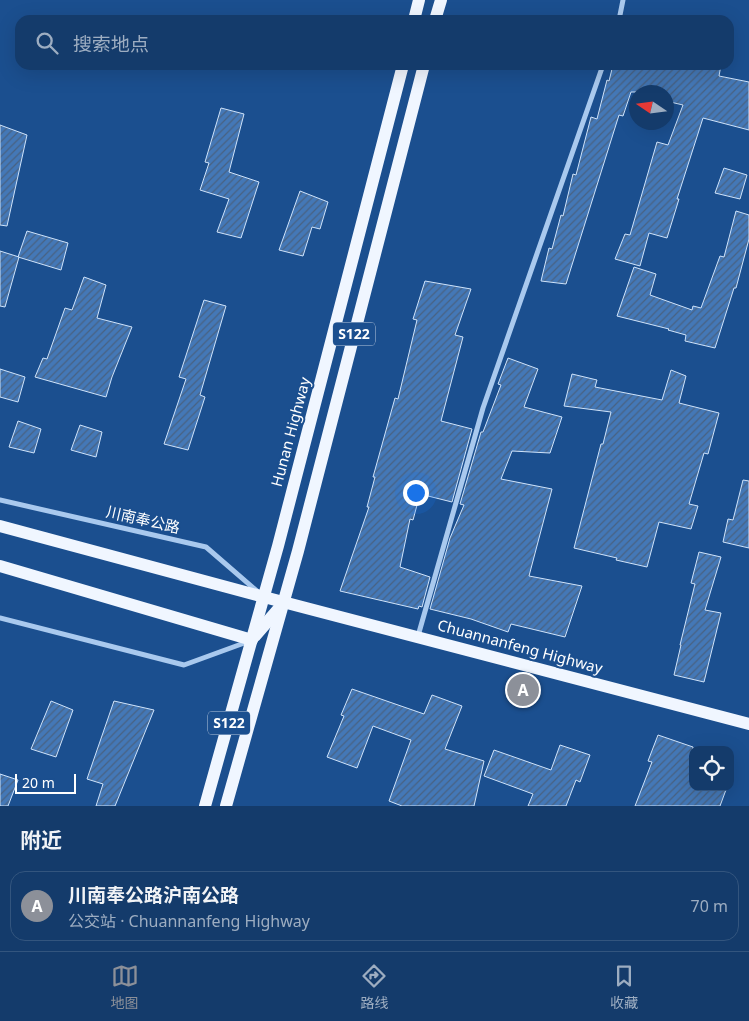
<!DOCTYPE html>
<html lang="zh">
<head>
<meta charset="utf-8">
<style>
	:root { --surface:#143b6b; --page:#214673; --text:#f1f3f6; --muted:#9dadc1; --line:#33557e; --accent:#8c9099 }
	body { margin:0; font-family:"Noto Sans","Noto Sans SC",sans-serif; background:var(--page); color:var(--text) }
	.controls { position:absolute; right:15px; bottom:15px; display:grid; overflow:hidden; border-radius:10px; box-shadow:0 5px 20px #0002 }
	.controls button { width:45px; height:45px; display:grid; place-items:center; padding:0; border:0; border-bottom:1px solid var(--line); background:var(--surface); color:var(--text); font:25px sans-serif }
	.compass { position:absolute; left:629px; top:85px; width:45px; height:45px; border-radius:50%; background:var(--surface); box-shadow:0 5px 20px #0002; rotate:283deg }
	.scale { position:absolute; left:15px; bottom:12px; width:61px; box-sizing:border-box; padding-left:5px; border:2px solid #fff; border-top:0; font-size:14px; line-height:18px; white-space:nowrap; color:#fff; -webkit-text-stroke:4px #1b4f8f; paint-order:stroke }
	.you { position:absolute; left:415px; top:492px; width:18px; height:18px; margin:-12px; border:4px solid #fff; border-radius:50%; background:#1a73e8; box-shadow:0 0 0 8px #1a73e833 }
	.badge { display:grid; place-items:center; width:32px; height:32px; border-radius:50%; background:var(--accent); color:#fff; font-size:16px; font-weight:700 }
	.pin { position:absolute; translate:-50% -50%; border:2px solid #fff; box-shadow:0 1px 5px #0006 }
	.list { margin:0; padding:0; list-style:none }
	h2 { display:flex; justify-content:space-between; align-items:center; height:65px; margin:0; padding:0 20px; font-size:21px }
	h2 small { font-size:16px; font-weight:400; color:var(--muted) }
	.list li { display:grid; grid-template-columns:32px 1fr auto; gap:15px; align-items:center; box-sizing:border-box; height:70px; margin:0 10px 10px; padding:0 10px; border:1px solid var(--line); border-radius:15px }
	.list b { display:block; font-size:19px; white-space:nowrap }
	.list p { margin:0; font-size:16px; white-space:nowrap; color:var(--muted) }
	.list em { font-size:16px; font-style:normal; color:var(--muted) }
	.icon { flex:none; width:28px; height:28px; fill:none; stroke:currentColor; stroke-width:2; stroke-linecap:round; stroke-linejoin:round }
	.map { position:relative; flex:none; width:749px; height:806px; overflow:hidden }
	.search { position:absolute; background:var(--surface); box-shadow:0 5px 20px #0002; left:15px; right:15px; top:15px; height:55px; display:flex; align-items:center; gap:12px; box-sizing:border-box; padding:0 18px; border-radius:15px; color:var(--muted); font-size:19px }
	.sheet { height:145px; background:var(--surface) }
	nav { display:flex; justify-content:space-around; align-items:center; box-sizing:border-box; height:70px; border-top:1px solid var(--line); background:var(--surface); font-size:14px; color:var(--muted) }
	nav a { display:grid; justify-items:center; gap:2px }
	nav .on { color:var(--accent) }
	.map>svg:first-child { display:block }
</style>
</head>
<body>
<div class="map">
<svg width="749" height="806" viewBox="0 0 749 806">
	<defs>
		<pattern id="building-hatch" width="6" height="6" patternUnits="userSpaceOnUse" patternTransform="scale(1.25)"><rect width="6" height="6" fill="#4478b7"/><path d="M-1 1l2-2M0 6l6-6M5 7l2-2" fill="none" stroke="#486282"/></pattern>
	</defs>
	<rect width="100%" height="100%" fill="#1b4f8f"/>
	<g fill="url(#building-hatch)" stroke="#cfe3fa">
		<path d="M 613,65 L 721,65 L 719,76 L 749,82 L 749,130 L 703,118 L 677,199 L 679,199 L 667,238 L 649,233 L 640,266 L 615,259 L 625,234 L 630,235 L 657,142 L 668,145 L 683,105 L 666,101 L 666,92 L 631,92 L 623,116 L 619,115 L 566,284 L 541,281 L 549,248 L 552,249 L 561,215 L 563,216 L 573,174 L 576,175 L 591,117 L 597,119 L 607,80 L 609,81 Z"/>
		<path d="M 221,108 L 244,114 L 229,172 L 259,182 L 241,238 L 217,232 L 229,199 L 200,190 L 209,163 L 205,162 Z"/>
		<path d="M 0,125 L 27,135 L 7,226 L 0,225 Z"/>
		<path d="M 724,168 L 747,175 L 740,199 L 715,193 Z"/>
		<path d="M 300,191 L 328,202 L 320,229 L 312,227 L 303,256 L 279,250 Z"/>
		<path d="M 736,211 L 749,215 L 749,239 L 736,288 L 734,288 L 715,348 L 685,341 L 686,335 L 668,330 L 669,329 L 617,316 L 634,267 L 656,274 L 650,295 L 692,310 L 693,306 L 701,308 L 720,256 L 724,257 Z"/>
		<path d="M 27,231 L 68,243 L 61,270 L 18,257 Z"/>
		<path d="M 0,251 L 19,257 L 5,307 L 0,306 Z"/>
		<path d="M 84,277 L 106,285 L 97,318 L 132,327 L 112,377 L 106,397 L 35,377 L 43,358 L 47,359 L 65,308 L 72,310 Z"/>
		<path d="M 425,281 L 471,289 L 455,335 L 463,337 L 441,421 L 472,429 L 452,502 L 420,494 L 413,520 L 410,519 L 400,567 L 430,577 L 422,607 L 419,606 L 418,609 L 340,591 L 369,507 L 367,507 L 375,477 L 373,477 L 395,398 L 398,399 L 417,320 L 413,319 Z"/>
		<path d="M 204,300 L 226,306 L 200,395 L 205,397 L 188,450 L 164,444 L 186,379 L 179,377 Z"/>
		<path d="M 508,358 L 538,369 L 524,407 L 562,417 L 550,453 L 512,451 L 501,479 L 552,489 L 529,576 L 582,586 L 565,637 L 511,624 L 508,632 L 471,619 L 430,609 L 450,538 L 464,505 L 460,504 L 481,432 L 483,432 L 501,385 L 498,384 Z"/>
		<path d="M 0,369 L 25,377 L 18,402 L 0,397 Z"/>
		<path d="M 671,370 L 686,376 L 679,403 L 719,413 L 708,454 L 704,453 L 689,504 L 698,506 L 691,529 L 659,522 L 647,567 L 616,560 L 617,558 L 574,548 L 601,444 L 603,444 L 611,412 L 564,406 L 572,374 L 597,380 L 595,387 L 662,400 Z"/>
		<path d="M 18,421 L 41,429 L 34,453 L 9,447 Z"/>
		<path d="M 80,425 L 102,432 L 96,457 L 71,450 Z"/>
		<path d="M 743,480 L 749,481 L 749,548 L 723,542 L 728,519 L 733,520 Z"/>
		<path d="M 699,552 L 721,557 L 705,610 L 721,613 L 704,682 L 674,675 L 681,645 L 680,645 L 695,584 L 691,583 Z"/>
		<path d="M 352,689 L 424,714 L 432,695 L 462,706 L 445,749 L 484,761 L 474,806 L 402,806 L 389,801 L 411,740 L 373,726 L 357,768 L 327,757 L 344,716 L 341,715 Z"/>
		<path d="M 51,701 L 73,710 L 56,757 L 31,749 Z"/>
		<path d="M 114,701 L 154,710 L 115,806 L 96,806 L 103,784 L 87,779 Z"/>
		<path d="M 658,735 L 693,747 L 693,787 L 727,787 L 720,806 L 635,806 L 652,762 L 648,761 Z"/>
		<path d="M 560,745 L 590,755 L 580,782 L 576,780 L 566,806 L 528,806 L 533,794 L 484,776 L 494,750 L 551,770 Z"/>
		<path d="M 0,774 L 18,780 L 8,806 L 0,806 Z"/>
	</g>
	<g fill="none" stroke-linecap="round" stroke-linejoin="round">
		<g stroke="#a9c9ee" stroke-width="5">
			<path d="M 619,20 L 623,0"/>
			<path d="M 0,500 L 206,547 L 258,592"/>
			<path d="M 0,618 L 184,665 L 247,642"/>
			<path d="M 418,636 L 483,408 L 603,65"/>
		</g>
		<g stroke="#f0f6ff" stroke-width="12">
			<path d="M 414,20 L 419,0"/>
			<path d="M 435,20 L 441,0"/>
			<path d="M 0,526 L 264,597 L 749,724"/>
			<path d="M 0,566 L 252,640"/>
			<path d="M 255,636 L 281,606"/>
			<path d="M 205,806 L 278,546 L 403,65"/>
			<path d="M 226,806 L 298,551 L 424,65"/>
		</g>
	</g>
	<g text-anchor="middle" stroke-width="4" stroke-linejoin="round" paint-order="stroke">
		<g fill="#1b4f8f" stroke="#bbcadd" stroke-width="1">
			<rect x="333" y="322.5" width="42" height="23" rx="4"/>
			<rect x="208" y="711.5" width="42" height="23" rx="4"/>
		</g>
		<g font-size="14" font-weight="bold" fill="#fff">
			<text x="354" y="339">S122</text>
			<text x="229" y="728">S122</text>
		</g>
		<g font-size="15" fill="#fff" stroke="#1b4f8f">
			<text transform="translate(291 432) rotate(-75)" y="5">Hunan Highway</text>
			<text transform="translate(143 520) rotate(13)" y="5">川南奉公路</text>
			<text transform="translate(520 647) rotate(15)" y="5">Chuannanfeng Highway</text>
		</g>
	</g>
</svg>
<div class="controls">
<button><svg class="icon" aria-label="locate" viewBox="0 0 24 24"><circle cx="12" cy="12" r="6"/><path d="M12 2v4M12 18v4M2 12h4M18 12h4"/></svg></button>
</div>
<svg class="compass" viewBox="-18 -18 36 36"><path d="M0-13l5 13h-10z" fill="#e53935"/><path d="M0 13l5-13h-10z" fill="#9dadc1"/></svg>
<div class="scale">20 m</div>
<div class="you"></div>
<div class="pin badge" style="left:523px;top:690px">A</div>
<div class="search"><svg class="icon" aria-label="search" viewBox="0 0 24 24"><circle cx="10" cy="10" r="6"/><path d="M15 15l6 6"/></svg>搜索地点</div>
</div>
<section class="sheet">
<h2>附近<small></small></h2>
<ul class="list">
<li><span class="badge">A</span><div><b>川南奉公路沪南公路</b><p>公交站 · Chuannanfeng Highway</p></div><em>70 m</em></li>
</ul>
</section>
<nav>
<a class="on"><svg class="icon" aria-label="map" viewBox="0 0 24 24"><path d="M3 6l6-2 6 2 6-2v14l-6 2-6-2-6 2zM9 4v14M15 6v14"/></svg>地图</a>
<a><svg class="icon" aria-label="directions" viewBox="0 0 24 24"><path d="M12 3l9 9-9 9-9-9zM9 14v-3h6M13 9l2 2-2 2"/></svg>路线</a>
<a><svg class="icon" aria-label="saved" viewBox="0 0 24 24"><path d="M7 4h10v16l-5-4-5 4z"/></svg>收藏</a>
</nav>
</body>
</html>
